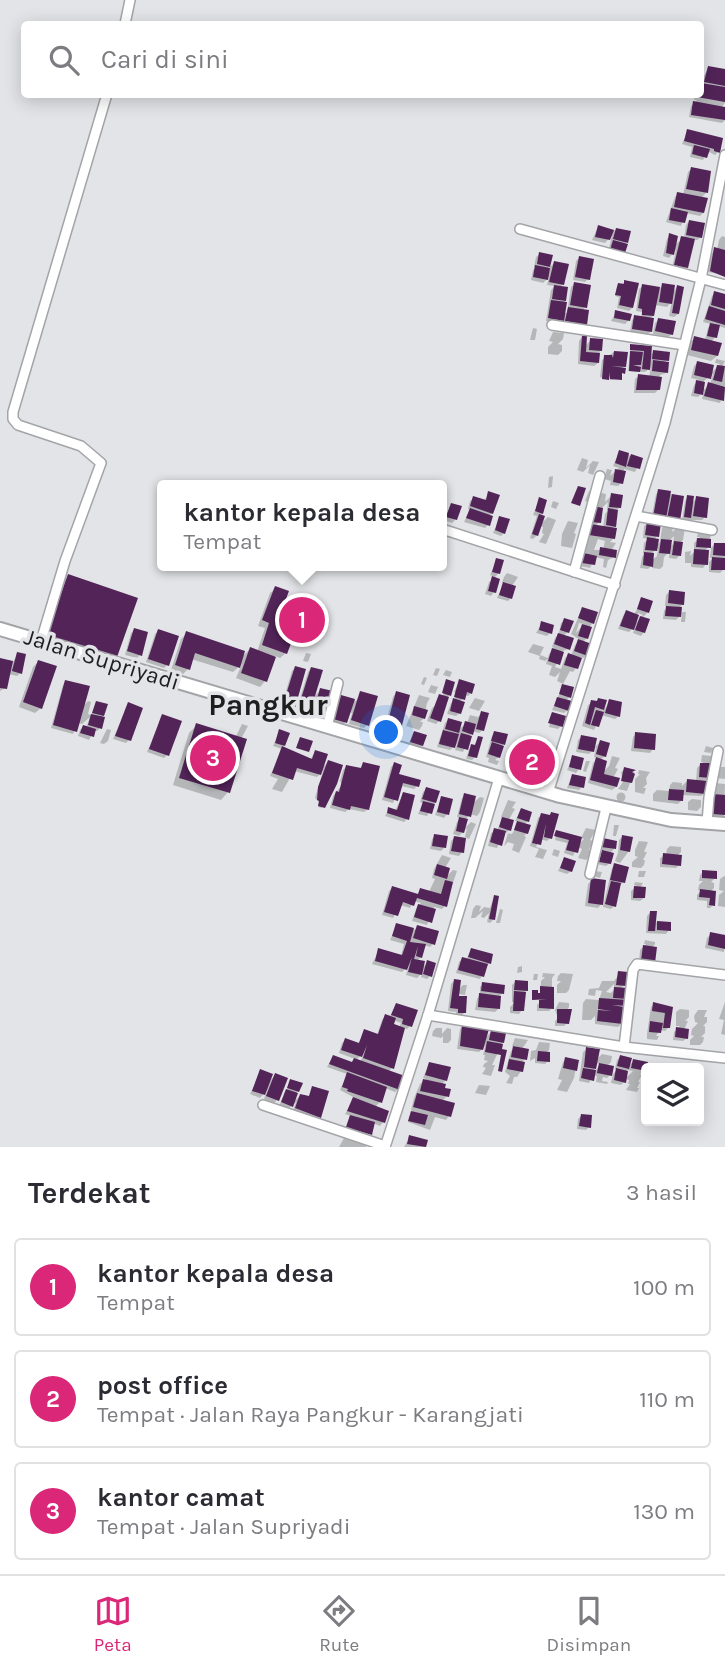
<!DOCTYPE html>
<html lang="id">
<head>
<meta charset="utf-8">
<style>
	:root { --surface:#fff; --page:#f2f2f3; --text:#2b2b33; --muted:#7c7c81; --line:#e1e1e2; --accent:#db2777 }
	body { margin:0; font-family:Karla,sans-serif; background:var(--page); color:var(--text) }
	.controls { position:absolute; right:21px; bottom:21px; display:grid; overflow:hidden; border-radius:7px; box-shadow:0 4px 18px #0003 }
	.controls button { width:63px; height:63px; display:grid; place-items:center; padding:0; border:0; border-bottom:2px solid var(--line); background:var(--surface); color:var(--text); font:35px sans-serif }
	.you { position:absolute; left:387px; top:733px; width:24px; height:24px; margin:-18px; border:5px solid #fff; border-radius:50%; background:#1a73e8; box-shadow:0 0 0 10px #1a73e833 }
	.badge { display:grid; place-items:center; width:46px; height:46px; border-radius:50%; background:var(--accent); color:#fff; font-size:23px; font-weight:700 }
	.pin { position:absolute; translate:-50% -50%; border:4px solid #fff; box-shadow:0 2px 7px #0006 }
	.popup { position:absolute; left:157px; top:480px; width:290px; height:91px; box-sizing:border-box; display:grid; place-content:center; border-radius:7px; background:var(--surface); filter:drop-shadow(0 2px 5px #0005); font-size:23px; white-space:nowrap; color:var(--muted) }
	.popup b { font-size:26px; color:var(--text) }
	.popup::after { content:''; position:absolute; left:50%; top:100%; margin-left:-14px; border:14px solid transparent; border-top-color:var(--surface) }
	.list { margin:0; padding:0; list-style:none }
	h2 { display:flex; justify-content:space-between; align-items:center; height:91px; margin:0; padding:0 28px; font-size:30px }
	h2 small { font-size:23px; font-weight:400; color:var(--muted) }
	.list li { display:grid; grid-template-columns:46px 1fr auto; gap:21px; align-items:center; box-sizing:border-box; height:98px; margin:0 14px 14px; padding:0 14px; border:2px solid var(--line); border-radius:7px }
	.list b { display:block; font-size:26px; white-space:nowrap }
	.list p { margin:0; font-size:23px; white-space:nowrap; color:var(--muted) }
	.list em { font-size:23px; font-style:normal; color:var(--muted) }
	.icon { flex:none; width:38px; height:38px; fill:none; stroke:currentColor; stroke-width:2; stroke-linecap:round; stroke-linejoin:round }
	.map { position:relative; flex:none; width:725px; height:1147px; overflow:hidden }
	.search { position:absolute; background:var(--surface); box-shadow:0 4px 18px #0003; left:21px; right:21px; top:21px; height:77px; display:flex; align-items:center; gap:18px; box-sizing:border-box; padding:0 24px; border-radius:7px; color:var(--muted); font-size:26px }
	.sheet { height:427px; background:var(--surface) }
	nav { display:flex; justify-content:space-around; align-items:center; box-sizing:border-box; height:98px; border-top:2px solid var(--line); background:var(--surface); font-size:19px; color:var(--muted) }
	nav a { display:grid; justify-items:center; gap:4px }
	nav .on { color:var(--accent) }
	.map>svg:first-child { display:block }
</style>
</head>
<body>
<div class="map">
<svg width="725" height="1147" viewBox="0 0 725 1147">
	<rect width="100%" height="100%" fill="#e3e4e7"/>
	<g fill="#0003" fill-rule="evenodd">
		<path d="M 708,68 L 725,71 L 725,103 L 721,108 L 725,108 L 725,120 L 722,123 L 689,117 L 691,106 L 697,100 L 694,100 L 695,94 L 700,94 L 700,84 Z"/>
		<path d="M 688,131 L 721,139 L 718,152 L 715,155 L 707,151 L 703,160 L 690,157 L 692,147 L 682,144 Z"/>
		<path d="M 691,169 L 706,193 L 700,199 L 703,213 L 700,216 L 686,213 L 681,226 L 666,222 L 675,197 L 678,194 L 683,195 L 688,172 Z"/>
		<path d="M 689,221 L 701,237 L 697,240 L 693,239 L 687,267 L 683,271 L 672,268 L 676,250 L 669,258 L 663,256 L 667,239 L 670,235 L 674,245 L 684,238 L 686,225 Z"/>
		<path d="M 598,227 L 628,233 L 624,252 L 620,256 L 608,253 L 612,235 L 605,243 L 592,240 Z"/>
		<path d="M 722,236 L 725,237 L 725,275 L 708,272 L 707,274 L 712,253 L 717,250 L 719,240 Z"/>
		<path d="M 540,254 L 551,256 L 548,269 L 554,263 L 563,284 L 559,288 L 566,289 L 564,313 L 567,313 L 571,287 L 574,284 L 585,307 L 582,311 L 585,324 L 582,327 L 546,321 L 551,290 L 555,286 L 547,285 L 549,277 L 543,283 L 531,280 L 533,270 L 536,267 L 534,267 L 536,257 Z"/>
		<path d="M 579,258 L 588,279 L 585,282 L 573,280 L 576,261 Z"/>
		<path d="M 625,282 L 632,308 L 629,311 L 617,308 L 619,297 L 615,296 L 617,286 Z"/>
		<path d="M 663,285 L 672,293 L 677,287 L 678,314 L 674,317 L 669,316 L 672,301 L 667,307 L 655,305 L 653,316 L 649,319 L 650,332 L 647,335 L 630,332 L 632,320 L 635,317 L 641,318 L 642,312 L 636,311 L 639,289 L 643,286 L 659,289 Z"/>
		<path d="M 715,293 L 725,296 L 725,328 L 718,326 L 715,337 L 711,342 L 717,356 L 711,361 L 687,355 L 689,343 L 695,338 L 705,340 L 708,328 L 711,324 L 703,322 L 712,296 Z"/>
		<path d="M 616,312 L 629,320 L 625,324 L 611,321 Z"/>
		<path d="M 659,320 L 672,334 L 668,337 L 653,334 L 655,323 Z"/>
		<path d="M 533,328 L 537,329 L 535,340 L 530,340 Z"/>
		<path d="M 553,332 L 564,333 L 563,339 L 558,344 L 562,345 L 562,351 L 558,355 L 548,354 L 548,347 L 553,342 L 549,341 Z"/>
		<path d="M 582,337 L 585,346 L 591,340 L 600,350 L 598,363 L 594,366 L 578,364 L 579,341 Z"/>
		<path d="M 631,346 L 645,347 L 649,356 L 654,352 L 667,360 L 664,363 L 666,373 L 660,375 L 659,389 L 655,393 L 634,393 L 635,379 L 639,376 L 649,377 L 651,367 L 645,372 L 628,371 Z"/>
		<path d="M 614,352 L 624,366 L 621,370 L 623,370 L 620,379 L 610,380 L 610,376 L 607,379 L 600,377 L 602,360 Z"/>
		<path d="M 716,359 L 725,361 L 722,367 L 725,368 L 725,386 L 723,388 L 725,391 L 720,403 L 702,399 L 704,391 L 698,397 L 691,396 L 694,385 L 699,380 L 691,378 L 694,366 L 697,363 L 710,374 L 720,364 L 715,363 ZM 713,374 L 710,385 L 702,391 L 704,381 Z"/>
		<path d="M 619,452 L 641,459 L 635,472 L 624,469 L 621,483 L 618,486 L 610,485 L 611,481 L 604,479 L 607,469 L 612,470 L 610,476 L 619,468 L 613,466 Z"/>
		<path d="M 582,458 L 588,460 L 586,468 L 593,461 L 599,462 L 593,475 L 588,473 L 590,465 L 583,472 L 577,470 Z"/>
		<path d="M 553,476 L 552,487 L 548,488 L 549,477 Z"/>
		<path d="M 589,491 L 592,492 L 588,502 L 585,501 Z"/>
		<path d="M 659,491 L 682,497 L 672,532 L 678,527 L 685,528 L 683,540 L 679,543 L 680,555 L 676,559 L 669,558 L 670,551 L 664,557 L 663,566 L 660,569 L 652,568 L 653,564 L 648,569 L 640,568 L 642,557 L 646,553 L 643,553 L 644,543 L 648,539 L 643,538 L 644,526 L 648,523 L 657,536 L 654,540 L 656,546 L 660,542 L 662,528 L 668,522 L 651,520 L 656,494 ZM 674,536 L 673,544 L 669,548 L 670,540 ZM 658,548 L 657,556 L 651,561 L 652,553 Z"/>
		<path d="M 489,493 L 492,513 L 489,516 L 488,525 L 485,528 L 464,522 L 470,510 L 468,509 L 470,501 L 474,498 L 484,501 Z"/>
		<path d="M 602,493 L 606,494 L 605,502 L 612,495 L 619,508 L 617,510 L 615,526 L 611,529 L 614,538 L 610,542 L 616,543 L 611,551 L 614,557 L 608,560 L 606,568 L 603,567 L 604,559 L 595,557 L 590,568 L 580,566 L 581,558 L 587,553 L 584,552 L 589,525 L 597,509 L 598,496 ZM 608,502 L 607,510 L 609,510 L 605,514 L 603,528 L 595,527 L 599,522 L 601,509 ZM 598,539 L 605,541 L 603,550 L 594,550 Z"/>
		<path d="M 688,497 L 692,503 L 697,498 L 705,517 L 702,520 L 682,520 L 685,501 Z"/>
		<path d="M 540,499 L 545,501 L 540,525 L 548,517 L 556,520 L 546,544 L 539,542 L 544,534 L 542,533 L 543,527 L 540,526 L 536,536 L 533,539 L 530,538 L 537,516 L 533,515 Z"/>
		<path d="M 553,501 L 559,503 L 556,509 L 551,507 Z"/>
		<path d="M 451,504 L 456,519 L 452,523 L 444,520 Z"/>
		<path d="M 500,518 L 504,533 L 501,536 L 493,533 Z"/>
		<path d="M 568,521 L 578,523 L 574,533 L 576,534 L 572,548 L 561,546 L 562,534 Z"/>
		<path d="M 698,533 L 711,534 L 709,546 L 704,552 L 706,564 L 703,568 L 691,567 L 691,563 L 685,563 L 685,552 L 691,551 L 690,556 L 696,550 L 694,549 L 694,543 L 700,537 L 697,537 Z"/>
		<path d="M 714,545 L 725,546 L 725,568 L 720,573 L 709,572 L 709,562 L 713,558 L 710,558 L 711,548 Z"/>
		<path d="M 497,560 L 498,574 L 493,579 L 494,592 L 491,596 L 485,594 L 489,582 L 495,577 L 490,575 Z"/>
		<path d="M 507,573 L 518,577 L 512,586 L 511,598 L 508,601 L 497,598 L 504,583 L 502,583 L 504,577 Z"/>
		<path d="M 69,576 L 114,659 L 42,641 L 64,581 Z"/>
		<path d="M 276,588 L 274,627 L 286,631 L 292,613 L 298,608 L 305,633 L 300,638 L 292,636 L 286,653 L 280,658 L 275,656 L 265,681 L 260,687 L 236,678 L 242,664 L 233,672 L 191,659 L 188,669 L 183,674 L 171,670 L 181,639 L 187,633 L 241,658 L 250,649 L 257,652 L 265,628 L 258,626 L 270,593 Z"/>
		<path d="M 669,592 L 683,604 L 680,607 L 679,615 L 683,612 L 686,612 L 685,622 L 681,622 L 682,614 L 676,620 L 663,619 L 664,611 L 668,606 L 665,606 L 666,595 Z"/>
		<path d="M 642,599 L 648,612 L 642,618 L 644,632 L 641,636 L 633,633 L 636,625 L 629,632 L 618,629 L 623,616 L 626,612 L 634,615 ZM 638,613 L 643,615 L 634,625 Z"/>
		<path d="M 582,609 L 593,623 L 588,628 L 587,638 L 582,643 L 587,655 L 583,658 L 580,657 L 576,668 L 573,672 L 570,671 L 563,684 L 557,681 L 560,672 L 555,677 L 549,675 L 552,666 L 546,664 L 549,654 L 554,648 L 552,647 L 555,638 L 559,633 L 561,623 L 565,620 L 568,632 L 563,636 L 568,649 L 563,651 L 555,667 L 561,669 L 565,658 L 568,655 L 571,656 L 575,645 L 580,640 L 571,634 ZM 579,623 L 584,624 L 576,633 Z"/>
		<path d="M 542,623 L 550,633 L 547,636 L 536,633 Z"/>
		<path d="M 134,630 L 140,655 L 137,658 L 125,655 L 131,633 Z"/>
		<path d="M 158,631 L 167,665 L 164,668 L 146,662 L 155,634 Z"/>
		<path d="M 533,644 L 544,647 L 540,655 L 548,658 L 545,661 L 539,659 L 540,656 L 528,652 Z"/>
		<path d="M 306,653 L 311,654 L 308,662 L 303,661 Z"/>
		<path d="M 18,654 L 20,673 L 17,676 L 8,674 L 5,688 L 0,691 L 0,659 L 13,662 Z"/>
		<path d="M 38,662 L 41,708 L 35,713 L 19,707 L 33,667 Z"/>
		<path d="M 295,668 L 293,707 L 290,710 L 281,708 L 292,671 Z"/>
		<path d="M 311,668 L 313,697 L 321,690 L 325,713 L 322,716 L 312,713 L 315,703 L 307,711 L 297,708 L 308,672 Z"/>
		<path d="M 436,668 L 440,669 L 437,676 L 433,675 Z"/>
		<path d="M 446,670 L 452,672 L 450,677 L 443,675 Z"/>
		<path d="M 424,677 L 427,678 L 424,685 L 421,684 Z"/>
		<path d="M 66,681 L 82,707 L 88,701 L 91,702 L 88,714 L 91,715 L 97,703 L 106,705 L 100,728 L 97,731 L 94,731 L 89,740 L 78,736 L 80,730 L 83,727 L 86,728 L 90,717 L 82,724 L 78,723 L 73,734 L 51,728 L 63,685 Z"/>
		<path d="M 459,681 L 471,693 L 468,696 L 465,695 L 460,702 L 460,713 L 456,716 L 447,714 L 451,703 L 455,699 L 456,693 L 454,692 Z"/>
		<path d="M 447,683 L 449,695 L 439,721 L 436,724 L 427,721 L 432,708 L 441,702 Z"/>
		<path d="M 431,685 L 438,687 L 435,694 L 428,692 Z"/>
		<path d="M 563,686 L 569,697 L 566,701 L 568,710 L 564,713 L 552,710 Z"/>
		<path d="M 361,693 L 367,725 L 364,728 L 349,724 L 352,713 L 349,712 L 343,726 L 331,722 L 341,697 L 356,701 Z"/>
		<path d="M 396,693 L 398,732 L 395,735 L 383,732 L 393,697 Z"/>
		<path d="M 419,695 L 430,698 L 427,703 L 424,718 L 420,722 L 423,722 L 422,726 L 419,730 L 406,726 Z"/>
		<path d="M 475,698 L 485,701 L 479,711 L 469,708 Z"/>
		<path d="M 598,700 L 605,701 L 602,712 L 607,706 L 619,716 L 615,719 L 601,715 L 594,730 L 582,726 L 588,705 Z"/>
		<path d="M 128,704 L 129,740 L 126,743 L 113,739 Z"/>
		<path d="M 482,713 L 483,730 L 479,733 L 472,731 L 463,752 L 455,750 L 457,744 L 450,750 L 437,747 L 445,723 L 448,720 L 458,730 L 467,723 L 470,715 L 478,717 Z"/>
		<path d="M 552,714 L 561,726 L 558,729 L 549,727 Z"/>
		<path d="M 162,716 L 167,755 L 164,758 L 147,752 Z"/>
		<path d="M 242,724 L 248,726 L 241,739 L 228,792 L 221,800 L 173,785 L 189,733 L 197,725 L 235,738 Z"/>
		<path d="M 107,729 L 111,730 L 108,741 L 104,744 L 100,743 Z"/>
		<path d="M 280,731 L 283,745 L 281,748 L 310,760 L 315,752 L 322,768 L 328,762 L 322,808 L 318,807 L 319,802 L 315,798 L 323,771 L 317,777 L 294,771 L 282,792 L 272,789 L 278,779 L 270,776 L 282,749 L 273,746 Z"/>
		<path d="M 495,732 L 506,736 L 499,757 L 495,760 L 499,761 L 497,765 L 488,762 L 489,758 L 486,757 L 492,736 Z"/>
		<path d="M 414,733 L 422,745 L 419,748 L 408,745 Z"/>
		<path d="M 636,734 L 653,749 L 650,753 L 631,751 L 633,737 Z"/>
		<path d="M 581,737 L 593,749 L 600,742 L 605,756 L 600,760 L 603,772 L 609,766 L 612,756 L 620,758 L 615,768 L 618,769 L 613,778 L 616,787 L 612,790 L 588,783 L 593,763 L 598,758 L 594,757 L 596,747 L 589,754 L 576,752 L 578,740 Z"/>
		<path d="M 479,738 L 475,757 L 472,760 L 466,759 L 469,749 L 474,746 Z"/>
		<path d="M 706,746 L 713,748 L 711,753 L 704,752 Z"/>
		<path d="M 531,747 L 540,749 L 536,758 L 537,758 L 534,770 L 527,777 L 518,774 L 521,763 L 531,753 L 529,753 Z"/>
		<path d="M 702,755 L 711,756 L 711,761 L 707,765 L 710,777 L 705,781 L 705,793 L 701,796 L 682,795 L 682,800 L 678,804 L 653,801 L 653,794 L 657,790 L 669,791 L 670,785 L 673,782 L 682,783 L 682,786 L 687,781 L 696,782 L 697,768 L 703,762 L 701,762 Z"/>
		<path d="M 573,757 L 579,769 L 576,773 L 567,770 Z"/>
		<path d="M 586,761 L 590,761 L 586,772 L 583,771 Z"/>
		<path d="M 363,764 L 368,809 L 364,812 L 349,809 L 345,812 L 330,808 L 333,796 L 342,785 L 340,781 L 343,770 L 347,766 L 359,770 Z"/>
		<path d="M 394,764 L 397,775 L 417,786 L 414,789 L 401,786 L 393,803 L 382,800 L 391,767 Z"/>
		<path d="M 720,767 L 725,767 L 725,779 L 715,778 L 717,770 Z"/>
		<path d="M 625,769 L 634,772 L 627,791 L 618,789 L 623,782 L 621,772 Z"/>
		<path d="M 639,770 L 650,772 L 646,778 L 647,784 L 643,788 L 646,788 L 644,794 L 635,792 L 635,779 L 640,774 L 638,774 Z"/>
		<path d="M 572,776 L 582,787 L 579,790 L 567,788 Z"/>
		<path d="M 715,783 L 725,784 L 724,818 L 709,817 L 711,799 L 715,794 L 711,794 Z"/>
		<path d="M 426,789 L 435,802 L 427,816 L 418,814 L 423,803 L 420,802 L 423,792 Z"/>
		<circle cx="621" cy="797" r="4.5"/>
		<path d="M 403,794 L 407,819 L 404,822 L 385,816 L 389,809 L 395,811 Z"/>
		<path d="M 465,795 L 472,804 L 480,797 L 484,798 L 480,812 L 477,816 L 470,814 L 466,819 L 463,830 L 471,822 L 476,824 L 469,839 L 465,837 L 467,828 L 459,836 L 453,834 L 457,822 L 461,818 L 457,817 L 462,798 Z"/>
		<path d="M 442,798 L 447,814 L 444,818 L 435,815 Z"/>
		<path d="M 692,799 L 701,800 L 701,807 L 697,811 L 688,810 L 688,802 Z"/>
		<path d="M 508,800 L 516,802 L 512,808 L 515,809 L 508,821 L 509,830 L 506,833 L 512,834 L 519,822 L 515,821 L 521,810 L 528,821 L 523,825 L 527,833 L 524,836 L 526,837 L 519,853 L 512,850 L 514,844 L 508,842 L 504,846 L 508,833 L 504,832 L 497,848 L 488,846 L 491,833 L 497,830 L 503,818 L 501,817 Z"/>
		<path d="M 541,815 L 548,817 L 550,838 L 547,841 L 540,839 L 536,847 L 547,850 L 543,859 L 535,857 L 539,849 L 530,846 L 538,818 Z"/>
		<path d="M 614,825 L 619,825 L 616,836 L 613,836 Z"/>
		<path d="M 586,828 L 596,830 L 590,840 L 593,841 L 589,850 L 591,851 L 589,857 L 586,860 L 578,858 L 582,849 L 577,847 L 573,856 L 564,853 L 567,843 L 555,840 L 557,832 L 578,845 L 584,839 L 581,838 Z"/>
		<path d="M 435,836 L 444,848 L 441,851 L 430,849 L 432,839 Z"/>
		<path d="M 622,837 L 629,851 L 620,863 L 615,861 L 618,853 L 619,840 Z"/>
		<path d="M 454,838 L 462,852 L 459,856 L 449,854 L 451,841 Z"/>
		<path d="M 639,841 L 648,842 L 644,852 L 647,852 L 643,860 L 645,860 L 644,865 L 641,868 L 632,867 L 632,862 L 638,857 L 635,856 L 635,850 Z"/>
		<path d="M 615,842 L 614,849 L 609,854 L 610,863 L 606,866 L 597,864 L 599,855 L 603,851 L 599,850 L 601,843 Z"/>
		<path d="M 670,846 L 681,847 L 681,852 L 677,856 L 679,865 L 676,868 L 660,867 L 660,858 L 666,855 L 667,849 Z"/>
		<path d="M 554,849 L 560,851 L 558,857 L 552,855 Z"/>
		<path d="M 442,855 L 451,858 L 445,868 L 446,877 L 453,870 L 457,871 L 445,906 L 442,909 L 434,907 L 427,925 L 412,921 L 416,909 L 421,903 L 414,901 L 410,908 L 400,905 L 393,918 L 382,915 L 389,891 L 392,888 L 417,895 L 421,890 L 429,892 L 435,879 L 432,878 L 434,869 Z"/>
		<path d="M 564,859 L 571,871 L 567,874 L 558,871 Z"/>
		<path d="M 615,865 L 623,882 L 619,887 L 614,906 L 611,909 L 603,907 L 612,868 Z"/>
		<path d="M 595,871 L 602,872 L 600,878 L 593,876 Z"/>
		<path d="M 639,871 L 646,871 L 644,877 L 638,877 Z"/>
		<path d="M 703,872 L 715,878 L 711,882 L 714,883 L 714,888 L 710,892 L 713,905 L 710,908 L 707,908 L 707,901 L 697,900 L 697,895 L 701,891 L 698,890 L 699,885 L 703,881 L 699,881 L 700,875 Z"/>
		<path d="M 724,876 L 725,876 L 725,907 L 718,906 L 719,895 L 724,891 L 719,890 L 720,879 Z"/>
		<path d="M 592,880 L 603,902 L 598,908 L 585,906 L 588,884 Z"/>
		<path d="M 635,882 L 643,883 L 640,888 L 644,898 L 640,901 L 631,900 L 631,891 L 637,886 L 634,885 Z"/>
		<path d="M 494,897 L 493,920 L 490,923 L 487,922 L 489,913 L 484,918 L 481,917 L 483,911 L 475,918 L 471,918 L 473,909 L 476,905 L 481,906 L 479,912 L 484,907 L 490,908 Z"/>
		<path d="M 500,909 L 503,910 L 500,923 L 496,923 Z"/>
		<path d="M 650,913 L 654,922 L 669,924 L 669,930 L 666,934 L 646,933 L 647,916 Z"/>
		<path d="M 397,925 L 414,930 L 418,927 L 433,944 L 430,947 L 424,945 L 421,957 L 417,961 L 422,968 L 428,962 L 430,976 L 427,979 L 421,977 L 423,972 L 417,978 L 406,975 L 409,965 L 402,972 L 372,964 L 379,950 L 401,956 L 404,944 L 390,940 Z"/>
		<path d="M 711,934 L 725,937 L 724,952 L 705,948 L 707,938 Z"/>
		<path d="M 645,940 L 655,942 L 655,944 L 639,964 L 640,950 L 646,944 L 644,944 Z"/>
		<path d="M 471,950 L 489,963 L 480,979 L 456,973 L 459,962 L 462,959 L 466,960 Z"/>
		<path d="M 522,966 L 522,972 L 517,973 L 518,967 Z"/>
		<path d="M 543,973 L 555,974 L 552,978 L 552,1008 L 549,1011 L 537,1011 L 537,1005 L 542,1000 L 532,1000 L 533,992 L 540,995 L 541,981 L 545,977 L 542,977 Z"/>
		<path d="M 561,973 L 573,974 L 569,990 L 566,993 L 557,993 L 557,985 L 561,981 L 557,981 L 558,976 Z"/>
		<path d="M 534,974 L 538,974 L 537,980 L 533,980 Z"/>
		<path d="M 618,976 L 624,985 L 620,989 L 626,998 L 623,1002 L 625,1007 L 622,1006 L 621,1024 L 618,1027 L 595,1024 L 595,1016 L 591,1020 L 582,1020 L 583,1003 L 586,999 L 599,1000 L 602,991 L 596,990 L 595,996 L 588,995 L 589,989 L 599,988 L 602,981 L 614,981 ZM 614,984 L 614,990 L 611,993 L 606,992 Z"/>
		<path d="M 454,981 L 458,990 L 463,985 L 467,985 L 465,995 L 458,994 L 464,1013 L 461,1016 L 456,1016 L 456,1012 L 448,1011 L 451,984 Z"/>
		<path d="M 515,982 L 526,990 L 522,1010 L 519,1014 L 510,1013 L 510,1007 L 515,1002 L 512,1002 L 512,985 Z"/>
		<path d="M 483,984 L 502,994 L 499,996 L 498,1009 L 495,1012 L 475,1010 L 477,999 L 480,995 L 480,987 Z"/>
		<path d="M 559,1002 L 569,1003 L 569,1007 L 566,1011 L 567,1023 L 564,1026 L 555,1026 L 555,1021 L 560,1016 L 557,1015 L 555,1010 Z"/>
		<path d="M 725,1002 L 725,1035 L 721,1034 L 724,1020 L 719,1019 Z"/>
		<path d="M 654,1004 L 671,1008 L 668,1028 L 665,1031 L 660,1030 L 656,1036 L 659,1036 L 657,1040 L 647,1039 L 647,1034 L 651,1007 Z"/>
		<path d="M 396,1005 L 410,1026 L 407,1029 L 404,1028 L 392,1068 L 388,1072 L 398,1089 L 395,1092 L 385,1088 L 380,1102 L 375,1107 L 383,1122 L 380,1126 L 373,1123 L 367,1137 L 352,1133 L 352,1130 L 346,1128 L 351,1116 L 345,1114 L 355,1098 L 340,1090 L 347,1074 L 327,1067 L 333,1057 L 351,1063 L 355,1059 L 339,1053 L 342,1043 L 345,1040 L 358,1044 L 365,1031 L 377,1035 L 382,1020 L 385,1016 L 389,1018 ZM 393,1020 L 401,1023 L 399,1028 L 391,1025 ZM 364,1053 L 360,1063 L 355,1061 Z"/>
		<path d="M 680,1009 L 689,1010 L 689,1017 L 685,1021 L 688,1021 L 684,1030 L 687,1038 L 683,1041 L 673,1040 L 674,1032 L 680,1026 L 676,1026 L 676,1012 Z"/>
		<path d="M 698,1010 L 707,1010 L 704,1017 L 707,1017 L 707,1022 L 703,1026 L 705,1026 L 705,1033 L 701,1037 L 704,1037 L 703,1042 L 700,1045 L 690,1045 L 690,1040 L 694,1036 L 691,1035 L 692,1029 L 698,1023 L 695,1022 L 694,1016 Z"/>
		<path d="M 463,1026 L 484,1039 L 491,1032 L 503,1042 L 492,1065 L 495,1065 L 491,1076 L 482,1074 L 486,1068 L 483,1067 L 484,1064 L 488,1061 L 484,1060 L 485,1055 L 483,1055 L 485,1046 L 479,1052 L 457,1049 L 460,1029 Z"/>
		<path d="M 436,1028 L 442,1028 L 442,1034 L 447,1028 L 451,1029 L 451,1040 L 448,1043 L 443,1043 L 443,1036 L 441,1038 L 432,1036 L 433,1031 Z"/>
		<path d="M 515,1038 L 528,1040 L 522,1049 L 525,1059 L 521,1063 L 521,1071 L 517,1077 L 514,1077 L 512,1084 L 506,1083 L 510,1076 L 505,1072 L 511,1051 L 516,1046 L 512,1046 Z"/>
		<path d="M 539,1042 L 550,1043 L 549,1050 L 546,1053 L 548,1061 L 545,1064 L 535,1063 L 535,1058 L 530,1061 L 531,1051 L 536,1050 Z"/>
		<path d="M 587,1049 L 596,1060 L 602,1054 L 612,1056 L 611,1062 L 606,1067 L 610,1075 L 607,1078 L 603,1077 L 602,1081 L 608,1082 L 607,1084 L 596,1082 L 597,1076 L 593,1075 L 589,1083 L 579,1081 L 583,1052 ZM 595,1063 L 601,1064 L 594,1072 Z"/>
		<path d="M 620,1057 L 628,1066 L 634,1061 L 645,1070 L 640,1074 L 642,1075 L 638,1082 L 640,1082 L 637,1088 L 639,1088 L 637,1092 L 626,1090 L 630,1084 L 628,1084 L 629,1080 L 625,1079 L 633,1071 L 627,1070 L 624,1082 L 621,1085 L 611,1083 L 613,1074 L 617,1070 L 615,1069 L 617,1060 Z"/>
		<path d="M 566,1059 L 577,1061 L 574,1078 L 567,1092 L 557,1090 L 562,1080 L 558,1079 L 563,1062 Z"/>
		<path d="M 429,1064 L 446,1080 L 441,1085 L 447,1096 L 442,1101 L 449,1116 L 446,1120 L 435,1117 L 430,1130 L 408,1122 L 413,1111 L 411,1110 L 414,1098 L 420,1084 L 426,1079 L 423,1078 Z"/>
		<path d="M 691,1064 L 702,1067 L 699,1078 L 699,1068 L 687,1068 Z"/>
		<path d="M 261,1071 L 268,1083 L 275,1075 L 277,1100 L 274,1103 L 264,1099 L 267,1090 L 260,1098 L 250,1094 Z"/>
		<path d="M 291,1081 L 300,1084 L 293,1102 L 300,1096 L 308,1098 L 313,1088 L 319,1117 L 316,1120 L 293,1111 L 296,1102 L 288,1109 L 279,1106 Z"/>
		<path d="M 479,1085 L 490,1086 L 486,1095 L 475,1093 Z"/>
		<path d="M 581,1116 L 589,1127 L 586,1130 L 577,1129 L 578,1119 Z"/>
		<path d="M 410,1137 L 426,1141 L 424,1147 L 404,1147 Z"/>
		<path d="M 344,1138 L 366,1145 L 366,1147 L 339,1147 Z"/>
	</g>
	<g fill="#522458">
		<path d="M 708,66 L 725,69 L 725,86 L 704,82 Z"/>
		<path d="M 701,83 L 725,87 L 725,102 L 697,97 L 697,94 L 701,94 Z"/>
		<path d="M 693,101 L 725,107 L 725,120 L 691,115 Z"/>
		<path d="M 687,129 L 723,138 L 720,153 L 714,151 L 714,149 L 684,141 Z"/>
		<path d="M 694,145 L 710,149 L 707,158 L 692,154 Z"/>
		<path d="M 691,167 L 711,171 L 708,193 L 686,189 Z"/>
		<path d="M 677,192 L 708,198 L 704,213 L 674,207 Z"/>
		<path d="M 671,208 L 688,212 L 685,223 L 669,220 Z"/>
		<path d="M 689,220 L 705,223 L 702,238 L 686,235 Z"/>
		<path d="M 598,225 L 614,230 L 610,240 L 595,237 Z"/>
		<path d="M 616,228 L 631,231 L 628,243 L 613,239 Z"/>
		<path d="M 669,233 L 678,236 L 674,255 L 666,253 Z"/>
		<path d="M 681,236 L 695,239 L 688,268 L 674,265 Z"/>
		<path d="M 613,240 L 628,244 L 625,253 L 610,250 Z"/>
		<path d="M 714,247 L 725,250 L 725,277 L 710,271 Z"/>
		<path d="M 539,252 L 553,255 L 550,267 L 537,264 Z"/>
		<path d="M 579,256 L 594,259 L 590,280 L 575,277 Z"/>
		<path d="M 554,261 L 569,264 L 564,285 L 549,282 Z"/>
		<path d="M 535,265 L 550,268 L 548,280 L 533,277 Z"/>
		<path d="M 624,280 L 639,283 L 633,308 L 619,305 L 621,296 L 615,295 L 618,283 L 624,284 Z"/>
		<path d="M 574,282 L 591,285 L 587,308 L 570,305 Z"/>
		<path d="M 662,283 L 675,285 L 672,304 L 659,302 Z"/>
		<path d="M 642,284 L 660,287 L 654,316 L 642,315 L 642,309 L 638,308 Z"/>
		<path d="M 554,285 L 568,287 L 566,301 L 552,299 Z"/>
		<path d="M 677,285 L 684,287 L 679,314 L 672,313 Z"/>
		<path d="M 714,291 L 725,294 L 725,309 L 711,305 Z"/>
		<path d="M 551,300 L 567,302 L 564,321 L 548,318 Z"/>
		<path d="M 709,306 L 725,311 L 725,325 L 705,319 Z"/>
		<path d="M 568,307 L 589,310 L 587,325 L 565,321 Z"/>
		<path d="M 615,310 L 632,314 L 630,321 L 614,318 Z"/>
		<path d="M 634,315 L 654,318 L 652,332 L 632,329 Z"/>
		<path d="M 658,318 L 676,321 L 673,335 L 655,331 Z"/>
		<path d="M 710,323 L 720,325 L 717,338 L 707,336 Z"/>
		<path d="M 582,336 L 587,336 L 586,352 L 600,353 L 599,363 L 580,361 Z"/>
		<path d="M 694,336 L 722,343 L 718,356 L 691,350 Z"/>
		<path d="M 590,338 L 603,339 L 602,351 L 589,350 Z"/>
		<path d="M 630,344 L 652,346 L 650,370 L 642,369 L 644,351 L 630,350 Z"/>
		<path d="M 653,350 L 670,352 L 669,361 L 652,359 Z"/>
		<path d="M 614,351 L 628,352 L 626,367 L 611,366 L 626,368 L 625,374 L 622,373 L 622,380 L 610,379 L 610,372 L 609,380 L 602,379 L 604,355 L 612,355 L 613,358 Z"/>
		<path d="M 630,351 L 643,352 L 641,365 L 633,365 L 641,367 L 640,372 L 629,371 Z"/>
		<path d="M 653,360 L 669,362 L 668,373 L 652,371 Z"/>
		<path d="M 697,361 L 714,365 L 711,379 L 694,375 Z"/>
		<path d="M 717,365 L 725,366 L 722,382 L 713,380 Z"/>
		<path d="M 638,374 L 662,377 L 660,390 L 636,390 Z"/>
		<path d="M 696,380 L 705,382 L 703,395 L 694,393 Z"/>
		<path d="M 708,382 L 725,387 L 724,401 L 704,396 Z"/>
		<path d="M 619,450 L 629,453 L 626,467 L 615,463 Z"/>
		<path d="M 631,454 L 643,458 L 640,469 L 627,466 Z"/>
		<path d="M 615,469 L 626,471 L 623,484 L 613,482 Z"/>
		<path d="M 578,486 L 586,488 L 580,506 L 571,503 Z"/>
		<path d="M 658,489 L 671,491 L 666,519 L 653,517 Z"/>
		<path d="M 488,491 L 500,495 L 493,514 L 470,506 L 473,496 L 486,500 Z"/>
		<path d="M 611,493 L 623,495 L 621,508 L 609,507 Z"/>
		<path d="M 672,494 L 684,496 L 680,521 L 667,519 Z"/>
		<path d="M 687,495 L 694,496 L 691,518 L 684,517 Z"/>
		<path d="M 696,496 L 709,498 L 707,518 L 693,516 Z"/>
		<path d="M 539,497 L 547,500 L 543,514 L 535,511 Z"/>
		<path d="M 451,503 L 462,506 L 457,520 L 446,517 Z"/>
		<path d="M 593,506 L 603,508 L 601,523 L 591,522 Z"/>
		<path d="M 470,508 L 493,516 L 490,526 L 466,518 Z"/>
		<path d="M 608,508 L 618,510 L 616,527 L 606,525 Z"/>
		<path d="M 539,514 L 545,516 L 538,536 L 532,534 Z"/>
		<path d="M 499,516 L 510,519 L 505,534 L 495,530 Z"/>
		<path d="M 647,521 L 661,523 L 659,537 L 645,535 Z"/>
		<path d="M 590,524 L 617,528 L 615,539 L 589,535 Z"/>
		<path d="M 647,537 L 659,539 L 657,551 L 645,550 Z"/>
		<path d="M 697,538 L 711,539 L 711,548 L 696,547 Z"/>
		<path d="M 661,539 L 672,540 L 670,554 L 659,553 Z"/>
		<path d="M 674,541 L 683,542 L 681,556 L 672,555 Z"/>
		<path d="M 714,543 L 725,543 L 725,556 L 713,555 Z"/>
		<path d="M 600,547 L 617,550 L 616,558 L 599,555 Z"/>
		<path d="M 694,549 L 709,550 L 708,565 L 693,564 Z"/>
		<path d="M 644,552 L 654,553 L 653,567 L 643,565 Z"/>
		<path d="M 584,553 L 597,556 L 595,565 L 582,563 Z"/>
		<path d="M 712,557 L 725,558 L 725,570 L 711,570 Z"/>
		<path d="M 496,558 L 504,560 L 500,574 L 492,572 Z"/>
		<path d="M 68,574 L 138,598 L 116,660 L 46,636 Z"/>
		<path d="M 492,576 L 500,579 L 496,593 L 488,591 Z"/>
		<path d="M 503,582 L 516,586 L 512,599 L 499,595 Z"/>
		<path d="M 275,586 L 289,591 L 276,626 L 295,633 L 287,654 L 262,645 L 269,623 L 262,620 Z"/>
		<path d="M 669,590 L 685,592 L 684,605 L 668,603 Z"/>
		<path d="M 641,597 L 653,601 L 649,613 L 637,609 Z"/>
		<path d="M 297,606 L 314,611 L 307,634 L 290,629 Z"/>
		<path d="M 666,606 L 682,607 L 681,617 L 665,616 Z"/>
		<path d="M 582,607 L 598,612 L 594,624 L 578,618 Z"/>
		<path d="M 626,610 L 639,615 L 634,630 L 620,626 Z"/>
		<path d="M 640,616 L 650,619 L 645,633 L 635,630 Z"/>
		<path d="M 564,618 L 574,621 L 569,633 L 560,630 Z"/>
		<path d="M 541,621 L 554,625 L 552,634 L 539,630 Z"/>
		<path d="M 582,624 L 592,627 L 588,639 L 578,636 Z"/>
		<path d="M 134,628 L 148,632 L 142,656 L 127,651 Z"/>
		<path d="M 158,629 L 179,636 L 169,666 L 148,659 Z"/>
		<path d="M 186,631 L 245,651 L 240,668 L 195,653 L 190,670 L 175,665 Z"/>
		<path d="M 558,633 L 574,638 L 570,650 L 554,644 Z"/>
		<path d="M 578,639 L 592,644 L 588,656 L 574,651 Z"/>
		<path d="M 250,647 L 276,657 L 267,682 L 241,673 Z"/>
		<path d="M 552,648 L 564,652 L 560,665 L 548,661 Z"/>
		<path d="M 17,652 L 26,654 L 22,674 L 12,671 Z"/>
		<path d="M 568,653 L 582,658 L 578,669 L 564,665 Z"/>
		<path d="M 0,658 L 13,661 L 7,689 L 0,688 Z"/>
		<path d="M 38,660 L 57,666 L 42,709 L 23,702 Z"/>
		<path d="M 295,666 L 306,669 L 295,708 L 283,704 Z"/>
		<path d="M 311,667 L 323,670 L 311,709 L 299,705 Z"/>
		<path d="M 446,679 L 455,682 L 451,696 L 442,693 Z"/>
		<path d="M 459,679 L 475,684 L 472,694 L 467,692 L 465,700 L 454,697 Z"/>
		<path d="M 65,680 L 90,686 L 77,732 L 53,725 Z"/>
		<path d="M 562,684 L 574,687 L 571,698 L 559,694 Z"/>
		<path d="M 320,688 L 333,691 L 327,714 L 314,710 Z"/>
		<path d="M 360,691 L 378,696 L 369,726 L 351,720 Z"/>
		<path d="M 396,691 L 410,695 L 400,733 L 386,729 Z"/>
		<path d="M 439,694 L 449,697 L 441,722 L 430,718 Z"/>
		<path d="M 341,695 L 355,699 L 347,723 L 333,719 Z"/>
		<path d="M 557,697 L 572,701 L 569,711 L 554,706 Z"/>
		<path d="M 453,698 L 465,702 L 461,714 L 450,711 Z"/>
		<path d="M 598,698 L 607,700 L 604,710 L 595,707 L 590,725 L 585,723 L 591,700 L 597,701 Z"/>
		<path d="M 609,699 L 622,702 L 620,717 L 605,713 Z"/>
		<path d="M 96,701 L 108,704 L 104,716 L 92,713 Z"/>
		<path d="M 128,702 L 143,708 L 131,741 L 115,736 Z"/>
		<path d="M 414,706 L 428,710 L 425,719 L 412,715 Z"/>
		<path d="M 596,710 L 604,712 L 599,727 L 591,725 Z"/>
		<path d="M 481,711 L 489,713 L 484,731 L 476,729 Z"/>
		<path d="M 552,712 L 566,716 L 563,727 L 548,723 Z"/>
		<path d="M 91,714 L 105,717 L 102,729 L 88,725 Z"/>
		<path d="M 162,714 L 182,721 L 169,756 L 149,749 Z"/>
		<path d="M 448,718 L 462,722 L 459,733 L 445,729 Z"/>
		<path d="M 465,721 L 476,724 L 473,735 L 462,731 Z"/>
		<path d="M 196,723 L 247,739 L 230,793 L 179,778 Z"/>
		<path d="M 83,725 L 96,729 L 94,737 L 80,733 Z"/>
		<path d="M 279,729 L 290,733 L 285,746 L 275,743 Z"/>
		<path d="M 443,730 L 459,734 L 455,748 L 439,744 Z"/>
		<path d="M 414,731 L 427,735 L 423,746 L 410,742 Z"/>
		<path d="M 494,731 L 508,734 L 505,745 L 491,741 Z"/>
		<path d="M 635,732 L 656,734 L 655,750 L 634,748 Z"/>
		<path d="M 461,733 L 472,736 L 468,750 L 457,747 Z"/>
		<path d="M 581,735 L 597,738 L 594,752 L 578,749 Z"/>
		<path d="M 478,736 L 483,737 L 477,758 L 468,756 L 471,744 L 475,745 Z"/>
		<path d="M 300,737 L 313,741 L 309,752 L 296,748 Z"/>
		<path d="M 600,740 L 610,743 L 606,757 L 596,754 Z"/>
		<path d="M 492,742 L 504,746 L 500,758 L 488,754 Z"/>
		<path d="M 282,746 L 312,759 L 315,750 L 328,754 L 321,775 L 297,768 L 293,780 L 272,773 Z"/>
		<path d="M 528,754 L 540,757 L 536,770 L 524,767 Z"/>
		<path d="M 572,755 L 584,758 L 581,770 L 569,767 Z"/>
		<path d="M 596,757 L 607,761 L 604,774 L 620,778 L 617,787 L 590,780 Z"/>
		<path d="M 328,760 L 343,765 L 337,784 L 325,808 L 318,806 L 319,801 L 317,800 L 318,787 Z"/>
		<path d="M 363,762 L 380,766 L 369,810 L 351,806 L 350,810 L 332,805 L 336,791 L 339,792 L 346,765 L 361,768 Z"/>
		<path d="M 394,762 L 402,765 L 399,774 L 421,780 L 419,787 L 403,783 L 398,801 L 384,797 Z"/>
		<path d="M 700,763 L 712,763 L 711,778 L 699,777 Z"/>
		<path d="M 624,767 L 636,770 L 632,772 L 635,774 L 632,783 L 621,781 Z"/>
		<path d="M 572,774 L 586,777 L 584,788 L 569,785 Z"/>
		<path d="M 687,779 L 707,781 L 706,794 L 686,792 Z"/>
		<path d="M 426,787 L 440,791 L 436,803 L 422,799 Z"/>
		<path d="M 669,789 L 684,790 L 683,801 L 668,800 Z"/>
		<path d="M 403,792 L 415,795 L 409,820 L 387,813 L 388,807 L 397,810 Z"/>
		<path d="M 464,793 L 476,796 L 471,817 L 459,814 Z"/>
		<path d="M 713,794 L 725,795 L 725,815 L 712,814 Z"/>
		<path d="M 441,796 L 453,799 L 449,815 L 437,812 Z"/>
		<path d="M 423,801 L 435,804 L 432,814 L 420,811 Z"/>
		<path d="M 521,808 L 532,812 L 529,822 L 517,818 Z"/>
		<path d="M 551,812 L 559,814 L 552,839 L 544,837 L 546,824 L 541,845 L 532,843 L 541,813 L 550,815 Z"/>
		<path d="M 459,817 L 468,819 L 464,833 L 456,831 Z"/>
		<path d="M 502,817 L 514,820 L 511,831 L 499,827 Z"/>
		<path d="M 517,821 L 531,825 L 528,834 L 514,830 Z"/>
		<path d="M 494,828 L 506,831 L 502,846 L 490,842 Z"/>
		<path d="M 556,830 L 582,837 L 578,853 L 566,850 L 569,840 L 554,836 Z"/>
		<path d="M 434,834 L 448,836 L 446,848 L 432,846 Z"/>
		<path d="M 622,835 L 633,837 L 630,852 L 620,850 Z"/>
		<path d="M 454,836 L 466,838 L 464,853 L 451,851 Z"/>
		<path d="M 603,838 L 617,841 L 616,849 L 601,847 Z"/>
		<path d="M 602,850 L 614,853 L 611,864 L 599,862 Z"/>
		<path d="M 663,853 L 682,855 L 681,866 L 662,864 Z"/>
		<path d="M 564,857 L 576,861 L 572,872 L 560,868 Z"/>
		<path d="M 614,863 L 629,867 L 625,883 L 610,880 Z"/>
		<path d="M 437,864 L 450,868 L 447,879 L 434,875 Z"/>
		<path d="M 702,870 L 717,871 L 717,879 L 702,878 Z"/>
		<path d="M 591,878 L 606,880 L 603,905 L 588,903 Z"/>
		<path d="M 445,880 L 453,882 L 447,907 L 417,898 L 414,906 L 403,902 L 398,916 L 384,912 L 392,886 L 418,894 L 420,888 L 441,894 Z"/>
		<path d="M 611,881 L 621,883 L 616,907 L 605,904 Z"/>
		<path d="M 634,886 L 646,887 L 645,898 L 633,898 Z"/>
		<path d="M 700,889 L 716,891 L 715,906 L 709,905 L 710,898 L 699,897 Z"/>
		<path d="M 494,895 L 499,896 L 495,920 L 489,919 Z"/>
		<path d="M 418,904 L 436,909 L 432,923 L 414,917 Z"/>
		<path d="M 650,911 L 657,911 L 655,931 L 648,931 Z"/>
		<path d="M 657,921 L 671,922 L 671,931 L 657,930 Z"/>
		<path d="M 396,923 L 414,928 L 410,942 L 426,944 L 422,958 L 416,956 L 418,946 L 414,959 L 425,961 L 422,975 L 408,972 L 412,957 L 407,970 L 375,961 L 378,948 L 402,955 L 407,941 L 392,936 Z"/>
		<path d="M 417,925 L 439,931 L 435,945 L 413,938 Z"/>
		<path d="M 710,932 L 725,935 L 725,949 L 708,945 Z"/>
		<path d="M 643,945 L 657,947 L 655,963 L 641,961 Z"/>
		<path d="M 471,948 L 493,954 L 491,964 L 468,957 Z"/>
		<path d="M 462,957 L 488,964 L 484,977 L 458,970 Z"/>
		<path d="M 427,960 L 436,963 L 432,977 L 423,974 Z"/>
		<path d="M 618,971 L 628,972 L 626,986 L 616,985 Z"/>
		<path d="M 454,979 L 461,980 L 459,996 L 467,996 L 466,1013 L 458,1013 L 458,1009 L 450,1008 Z"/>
		<path d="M 515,980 L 528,981 L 528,991 L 514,990 Z"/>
		<path d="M 482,982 L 505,985 L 504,994 L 481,991 Z"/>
		<path d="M 540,986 L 554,987 L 554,1009 L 539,1008 L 539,1000 L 547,999 L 532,1000 L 532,990 L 538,990 L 538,993 L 540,993 Z"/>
		<path d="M 614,987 L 629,988 L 628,999 L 613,998 Z"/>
		<path d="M 514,991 L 526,992 L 524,1011 L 513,1011 Z"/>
		<path d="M 479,993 L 501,996 L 500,1009 L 478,1007 Z"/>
		<path d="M 599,998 L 628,1000 L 628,1006 L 612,1005 L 624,1007 L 623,1024 L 597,1021 L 598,1010 L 612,1011 L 598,1009 Z"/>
		<path d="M 653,1002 L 673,1007 L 670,1028 L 663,1028 L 665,1013 L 652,1011 Z"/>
		<path d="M 396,1003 L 418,1010 L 412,1027 L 402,1024 L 403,1019 L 391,1015 Z"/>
		<path d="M 557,1009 L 572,1009 L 569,1024 L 557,1023 Z"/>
		<path d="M 385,1014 L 396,1018 L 394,1024 L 405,1028 L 394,1069 L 363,1058 L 367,1045 L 362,1057 L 341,1050 L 345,1038 L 359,1043 L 364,1029 L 378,1034 Z"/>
		<path d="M 650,1021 L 663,1023 L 661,1033 L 649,1032 Z"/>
		<path d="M 462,1024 L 489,1029 L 483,1050 L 460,1046 Z"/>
		<path d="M 676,1027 L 689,1029 L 688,1039 L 675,1037 Z"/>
		<path d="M 491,1030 L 506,1033 L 504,1043 L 489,1040 Z"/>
		<path d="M 487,1041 L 503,1044 L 502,1049 L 507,1050 L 502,1072 L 498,1071 L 501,1055 L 485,1052 Z"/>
		<path d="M 513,1046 L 529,1049 L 527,1060 L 511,1057 Z"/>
		<path d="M 586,1047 L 600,1049 L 596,1069 L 584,1067 Z"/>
		<path d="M 538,1051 L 550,1052 L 550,1062 L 537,1061 Z"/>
		<path d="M 333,1055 L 352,1062 L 354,1058 L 405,1076 L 400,1090 L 329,1064 Z"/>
		<path d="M 620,1055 L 632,1058 L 629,1069 L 617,1066 Z"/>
		<path d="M 565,1057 L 579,1060 L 577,1071 L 563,1068 Z"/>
		<path d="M 509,1059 L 525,1062 L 523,1072 L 507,1069 Z"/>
		<path d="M 633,1059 L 648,1062 L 646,1071 L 631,1068 Z"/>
		<path d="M 429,1062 L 451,1067 L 447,1081 L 425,1075 Z"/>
		<path d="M 599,1063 L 614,1066 L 612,1076 L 597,1073 Z"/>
		<path d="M 583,1068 L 596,1070 L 594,1081 L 581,1078 Z"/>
		<path d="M 616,1068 L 628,1071 L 626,1083 L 614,1080 Z"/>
		<path d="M 260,1069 L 273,1074 L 265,1095 L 252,1091 Z"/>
		<path d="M 347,1072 L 387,1087 L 382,1103 L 347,1091 L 348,1089 L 342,1087 Z"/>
		<path d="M 275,1073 L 288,1078 L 279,1101 L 266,1096 Z"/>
		<path d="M 290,1079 L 303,1083 L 299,1092 L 287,1088 Z"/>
		<path d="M 423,1079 L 446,1084 L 445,1088 L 451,1089 L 449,1097 L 420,1091 Z"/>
		<path d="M 312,1086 L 329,1091 L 321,1118 L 295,1108 L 300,1094 L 309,1096 Z"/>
		<path d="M 286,1089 L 298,1093 L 293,1107 L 281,1102 Z"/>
		<path d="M 417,1093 L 455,1103 L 451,1117 L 413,1107 Z"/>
		<path d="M 353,1097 L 389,1111 L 385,1123 L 347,1111 Z"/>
		<path d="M 411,1111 L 428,1115 L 425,1125 L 408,1121 Z"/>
		<path d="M 581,1114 L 592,1115 L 591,1128 L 579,1126 Z"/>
		<path d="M 350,1115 L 375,1122 L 372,1135 L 346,1127 Z"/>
		<path d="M 409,1135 L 428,1140 L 426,1147 L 407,1144 Z"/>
	</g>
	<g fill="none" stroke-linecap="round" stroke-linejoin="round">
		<defs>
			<g id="street">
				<path d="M 125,24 L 130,0"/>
				<path d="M 520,229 L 725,285"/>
				<path d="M 552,325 L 684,345"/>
				<path d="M 636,516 L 712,530"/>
				<path d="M 442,529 L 615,585"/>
				<path d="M 574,572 L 600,476"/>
				<path d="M 41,641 L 65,561 L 101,463 L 81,446 L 18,425 L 13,419 L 13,412 L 107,94"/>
				<path d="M 327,727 L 338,683"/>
				<path d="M 548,793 L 665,423 L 701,279 L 725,155"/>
				<path d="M 707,823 L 709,797 L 718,751"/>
				<path d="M 590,874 L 606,808"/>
				<path d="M 428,1015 L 624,1047 L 725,1058"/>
				<path d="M 624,1047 L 633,970 L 637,964 L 725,975"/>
				<path d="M 263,1105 L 385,1146"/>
				<path d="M 385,1147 L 428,1015 L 499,778"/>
			</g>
			<path id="secondary" d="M 0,629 L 560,796 L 671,820 L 725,824"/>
		</defs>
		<use href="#street" stroke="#a3a4a7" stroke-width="12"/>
		<use href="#secondary" stroke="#a3a4a7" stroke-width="16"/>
		<use href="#street" stroke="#fff" stroke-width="9"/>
		<use href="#secondary" stroke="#fff" stroke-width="12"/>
	</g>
	<g text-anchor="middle" stroke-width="7" stroke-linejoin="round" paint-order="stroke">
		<g font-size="23" fill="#1e1e1f" stroke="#e3e4e7">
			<text transform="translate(102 659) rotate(17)" y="8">Jalan Supriyadi</text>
		</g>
		<g font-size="30" font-weight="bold" fill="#1e1e1f" stroke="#e3e4e7">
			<text x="268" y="715">Pangkur</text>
		</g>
	</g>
</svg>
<div class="controls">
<button><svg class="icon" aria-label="layers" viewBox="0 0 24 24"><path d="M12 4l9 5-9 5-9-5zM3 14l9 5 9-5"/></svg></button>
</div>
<div class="you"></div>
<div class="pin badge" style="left:302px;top:620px">1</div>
<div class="popup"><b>kantor kepala desa</b>Tempat</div>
<div class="pin badge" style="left:532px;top:762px">2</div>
<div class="pin badge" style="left:213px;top:758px">3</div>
<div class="search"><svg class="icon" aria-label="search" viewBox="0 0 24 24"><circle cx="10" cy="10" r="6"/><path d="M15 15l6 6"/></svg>Cari di sini</div>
</div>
<section class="sheet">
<h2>Terdekat<small>3 hasil</small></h2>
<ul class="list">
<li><span class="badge">1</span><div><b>kantor kepala desa</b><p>Tempat</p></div><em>100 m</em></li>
<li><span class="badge">2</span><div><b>post office</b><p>Tempat · Jalan Raya Pangkur - Karangjati</p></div><em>110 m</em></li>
<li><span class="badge">3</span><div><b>kantor camat</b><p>Tempat · Jalan Supriyadi</p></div><em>130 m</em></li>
</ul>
</section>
<nav>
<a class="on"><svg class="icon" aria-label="map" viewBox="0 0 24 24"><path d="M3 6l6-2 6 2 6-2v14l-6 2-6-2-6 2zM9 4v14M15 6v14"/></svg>Peta</a>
<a><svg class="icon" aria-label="directions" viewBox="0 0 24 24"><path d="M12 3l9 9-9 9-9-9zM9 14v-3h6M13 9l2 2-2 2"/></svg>Rute</a>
<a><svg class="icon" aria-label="saved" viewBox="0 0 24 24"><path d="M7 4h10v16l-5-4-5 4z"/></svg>Disimpan</a>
</nav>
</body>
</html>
